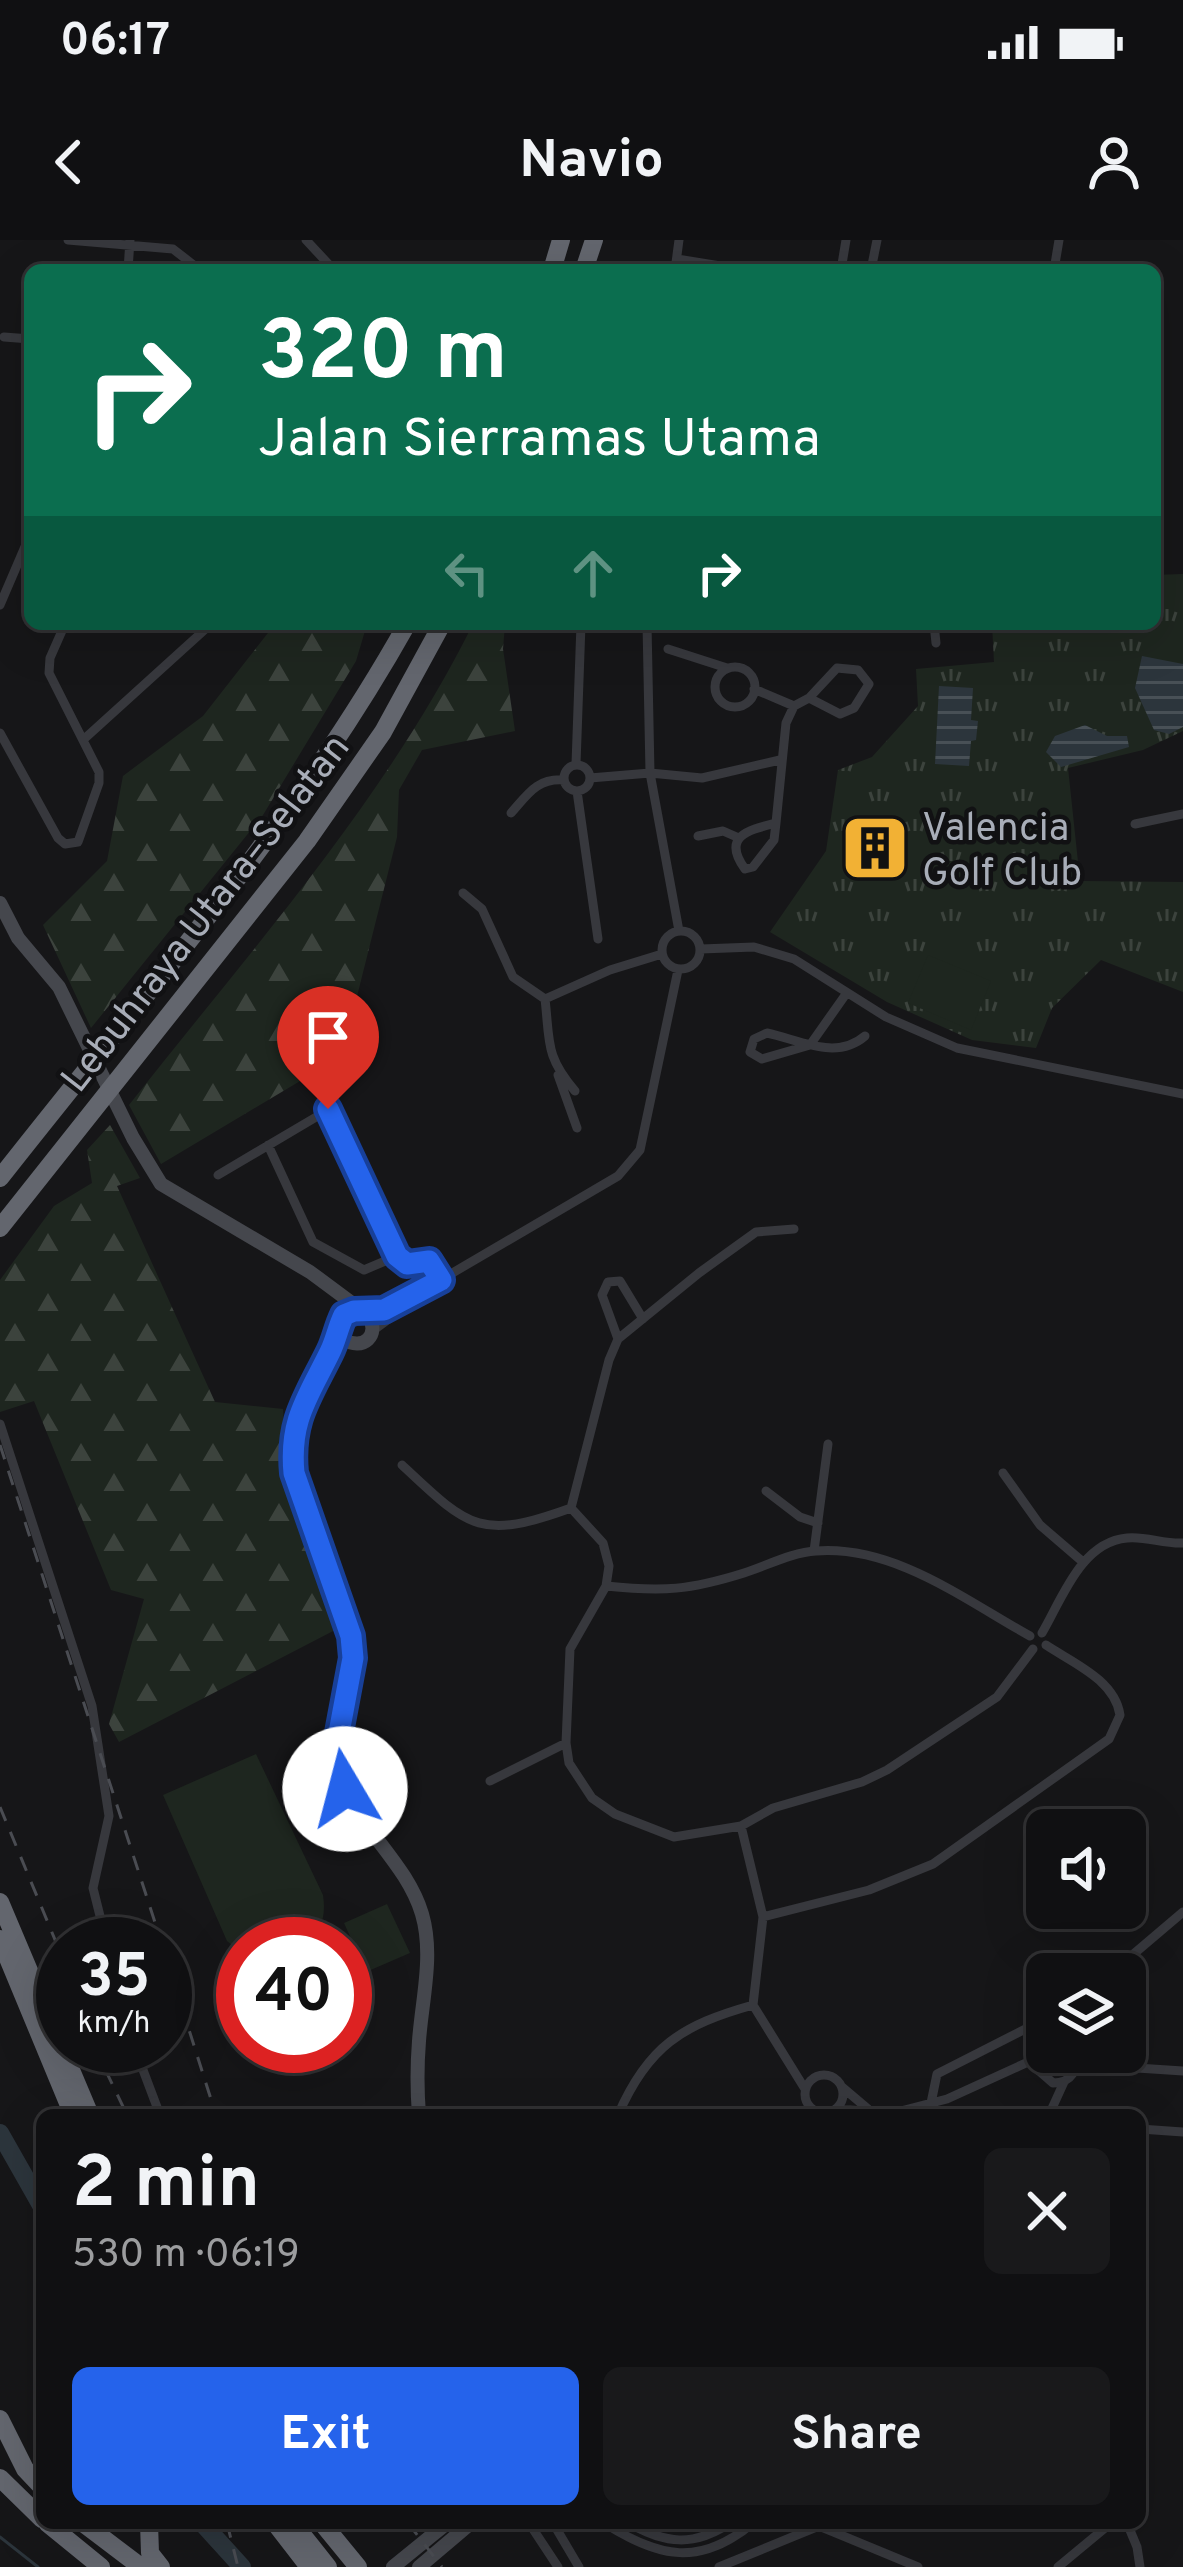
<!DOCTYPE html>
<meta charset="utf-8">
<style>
:root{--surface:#101012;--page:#19191b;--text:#f1f3f6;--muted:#9c9d9f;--line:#303032;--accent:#2563eb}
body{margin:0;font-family:Overpass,sans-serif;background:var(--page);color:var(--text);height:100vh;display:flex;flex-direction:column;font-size:45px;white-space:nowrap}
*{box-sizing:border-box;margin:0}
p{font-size:39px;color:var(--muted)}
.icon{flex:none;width:66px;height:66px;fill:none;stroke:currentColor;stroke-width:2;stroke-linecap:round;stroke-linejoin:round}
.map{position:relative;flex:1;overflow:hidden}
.panel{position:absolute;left:36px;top:1869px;width:1110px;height:420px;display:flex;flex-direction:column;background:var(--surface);border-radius:18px;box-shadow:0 12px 48px #0002,0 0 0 3px var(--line)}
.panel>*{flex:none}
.guide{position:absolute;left:24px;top:24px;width:1137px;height:366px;border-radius:18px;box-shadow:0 12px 48px #0002,0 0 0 3px var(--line);background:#0b6e4f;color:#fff;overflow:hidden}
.controls{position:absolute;left:1026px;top:1569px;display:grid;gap:24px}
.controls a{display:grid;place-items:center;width:120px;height:120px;border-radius:18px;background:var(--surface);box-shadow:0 12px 48px #0002,0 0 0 3px var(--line);font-size:60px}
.speed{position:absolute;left:36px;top:1677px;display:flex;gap:24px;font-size:60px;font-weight:700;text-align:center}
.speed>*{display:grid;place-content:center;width:156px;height:156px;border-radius:50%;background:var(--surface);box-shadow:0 12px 48px #0002,0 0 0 3px var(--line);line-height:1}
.speed small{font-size:30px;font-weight:400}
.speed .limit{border:18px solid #d22;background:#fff;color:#111}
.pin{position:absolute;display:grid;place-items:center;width:102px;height:102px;color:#fff;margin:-123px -51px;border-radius:50% 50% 50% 0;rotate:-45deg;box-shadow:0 0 12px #0007}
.pin .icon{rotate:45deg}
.me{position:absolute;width:132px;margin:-66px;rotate:352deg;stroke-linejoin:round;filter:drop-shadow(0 0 9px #0008)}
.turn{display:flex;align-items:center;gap:42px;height:252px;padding:0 36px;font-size:54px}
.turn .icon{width:156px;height:156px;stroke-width:2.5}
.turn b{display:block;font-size:84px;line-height:102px}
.lanes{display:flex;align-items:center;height:114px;padding:0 36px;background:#0003;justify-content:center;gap:60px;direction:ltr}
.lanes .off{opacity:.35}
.round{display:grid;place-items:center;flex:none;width:126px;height:126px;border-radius:18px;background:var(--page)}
.summary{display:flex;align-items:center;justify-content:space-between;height:204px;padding:0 36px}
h1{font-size:72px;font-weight:700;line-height:90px}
.primary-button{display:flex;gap:24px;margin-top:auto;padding:24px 36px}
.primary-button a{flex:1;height:138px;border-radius:18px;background:var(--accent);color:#fff;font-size:48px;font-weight:700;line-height:138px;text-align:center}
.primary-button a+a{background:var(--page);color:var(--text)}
.status{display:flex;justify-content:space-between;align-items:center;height:84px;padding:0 60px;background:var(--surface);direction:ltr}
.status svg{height:33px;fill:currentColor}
header{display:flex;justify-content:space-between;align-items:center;height:156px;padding:0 36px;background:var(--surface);font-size:54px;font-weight:700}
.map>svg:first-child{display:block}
</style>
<div class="status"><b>06:17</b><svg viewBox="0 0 49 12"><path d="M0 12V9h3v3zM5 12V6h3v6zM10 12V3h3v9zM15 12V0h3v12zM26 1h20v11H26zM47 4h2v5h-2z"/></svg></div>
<header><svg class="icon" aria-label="back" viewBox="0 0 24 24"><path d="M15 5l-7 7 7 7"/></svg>Navio<svg class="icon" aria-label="person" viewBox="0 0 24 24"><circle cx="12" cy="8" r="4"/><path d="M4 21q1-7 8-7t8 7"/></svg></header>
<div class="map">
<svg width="1183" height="2327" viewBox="0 0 1183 2327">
<defs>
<pattern id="grass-tufts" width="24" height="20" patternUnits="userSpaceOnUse" patternTransform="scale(3)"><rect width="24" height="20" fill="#1e261f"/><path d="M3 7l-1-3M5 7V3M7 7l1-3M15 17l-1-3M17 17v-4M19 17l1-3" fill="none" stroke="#3c433d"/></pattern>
<pattern id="forest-firs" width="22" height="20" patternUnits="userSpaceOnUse" patternTransform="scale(3)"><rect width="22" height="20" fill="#1e261f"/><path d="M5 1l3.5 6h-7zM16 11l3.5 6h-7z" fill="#3c433d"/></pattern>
<pattern id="water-rules" width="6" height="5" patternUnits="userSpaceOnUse" patternTransform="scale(3)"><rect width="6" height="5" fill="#2c353c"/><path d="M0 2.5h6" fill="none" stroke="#485056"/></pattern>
</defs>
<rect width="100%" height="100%" fill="#161618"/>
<path fill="url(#grass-tufts)" d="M1183 334V491L1143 510 1068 528 1080 641 1183 642V752L1101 720 1052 768 1036 808 972 800 887 762 770 692 826 611 838 530 872 517 918 466 916 429 994 422 992 384H1155V335Z"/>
<path fill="url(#forest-firs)" d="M275 384H367L356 421 263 575 91 788 43 685 107 621 123 536 203 476Z
M473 384H505L503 409 515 491 422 510 399 550 397 597 342 816 161 924 129 865C250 711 385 561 473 384Z
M110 885 140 938 117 946 215 1162 283 1169 285 1204 302 1287 326 1341 335 1390 119 1502 109 1484 144 1359 111 1350 34 1161 0 1172V1040L54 966 92 943 87 910Z"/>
<path fill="#1e261f" d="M928 715 991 741 971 790 908 763Z
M256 1514 323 1655C326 1675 322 1688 310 1704H243V1714L227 1701 163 1555Z
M387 1664 410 1713 366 1732 344 1683Z"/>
<path fill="url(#water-rules)" d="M1142 416 1183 424V487L1169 494 1154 490 1135 448Z
M939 446 973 448 971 480 978 481 976 500 971 501 969 526 935 524Z
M1085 485 1107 496H1127L1129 507 1061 527 1046 512 1055 496Z"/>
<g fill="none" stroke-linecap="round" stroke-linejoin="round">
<path stroke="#2c353c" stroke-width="3" d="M0 2297 38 2327"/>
<path stroke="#2c353c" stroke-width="18" d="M0 1893 42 1967
M202 2283 242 2327"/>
<path stroke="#37383d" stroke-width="9" d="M68 0 173 9 200 30
M306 0 334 30
M677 19 745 30
M128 30 130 0
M675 30 679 0
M841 30 846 0
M871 30 877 0
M1054 30 1059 0
M4 97 30 99
M0 365 30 295
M647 384 650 533 679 691
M934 384 936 403
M668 409 727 428
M715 447a20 20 0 1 1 40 0a20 20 0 1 1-40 0Z
M754 449 794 466
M0 493 58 598 65 604 78 602 99 543V532L49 433 50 418 65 384
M83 500 211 384
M576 524 581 384
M564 538a13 13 0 1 1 26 0a13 13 0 1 1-26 0Z
M590 538 650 533 702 538 780 520
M577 551 598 699
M511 573C528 554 537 538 564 540
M776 583 786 483 794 466 809 458 837 428 858 430 869 444 854 468 840 474 809 458
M776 583 774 600 753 627 745 629C721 596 749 590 776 583Z
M1135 584 1183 574
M698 596 723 591 739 598
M463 653 482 669 513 737 545 759C550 802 545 816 575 851
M662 710a19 19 0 1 1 38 0a19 19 0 1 1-38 0Z
M701 709 754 707 794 719 886 777 957 808 1183 854
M846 754 810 805 762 819 750 812 754 799 767 793C800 800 836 821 865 796
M545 759 610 730 662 714
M314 835 397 1016 407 1025 429 1021 441 1040
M558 835 577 888
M268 905 313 1002 364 1030 397 1016
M218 935 328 870
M364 1072 384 1070 408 1059 618 936 640 910 678 730
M374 1090 412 1062
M618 1099 602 1055 608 1042 620 1041 643 1079
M0 1184 92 1466 109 1576 93 1648 107 1704
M402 1225C469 1288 480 1301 571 1268
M1003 1233 1040 1285 1083 1322
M766 1251 800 1277 818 1283
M571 1268 603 1303 609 1326 606 1346 570 1409 566 1503 569 1523 592 1558 615 1574 674 1597 741 1586 773 1568 862 1542 887 1530 997 1457 1033 1409
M571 1268 609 1120 618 1099 699 1033 756 992 794 989
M814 1311 828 1204
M606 1346C663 1352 690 1350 744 1333 766 1326 793 1312 816 1311 894 1305 965 1360 1030 1396
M1042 1393C1062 1359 1081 1302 1127 1298 1146 1296 1163 1304 1183 1303
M490 1541 566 1503
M741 1586 763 1677 753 1765 805 1849
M763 1677 869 1650 933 1624 1109 1499 1120 1475C1115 1440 1073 1423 1046 1405
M1110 1734 1183 1672
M134 1806 160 1875
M1047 1806 1037 1818V1829L1053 1843C1071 1843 1081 1829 1072 1812
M1076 1824 1183 1831
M805 1854a19 19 0 1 1 38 0a19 19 0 1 1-38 0Z
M842 1847 868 1869
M931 1863 937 1834 1047 1778
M836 1869 893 1873 947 1859 1037 1818
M618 1875C648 1806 682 1785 753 1765
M1049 1875 1064 1842
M1140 1889 1183 1892
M529 2283 558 2327
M553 2283 579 2327
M604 2283C659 2318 700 2327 753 2283
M629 2283C665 2304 694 2307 730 2283
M1127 2283 1137 2307 1140 2327
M719 2327 819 2286 918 2327
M1058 2327 1111 2283"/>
<path stroke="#45474d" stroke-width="14" d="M0 663 18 698 59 747 133 898 161 944 310 1032 368 1075C381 1095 363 1112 343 1099L339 1084 344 1075 359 1071
M339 1090C317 1143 288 1172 294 1233L351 1396C356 1440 331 1477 335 1514 342 1578 404 1614 422 1674 434 1715 422 1759 419 1801 417 1826 417 1850 419 1875
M393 2327 447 2283
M419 2327 471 2283"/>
<path stroke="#63666e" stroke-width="18" d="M552 30 561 0
M584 30 594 0
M0 938C141 758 295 584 407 384
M0 988 307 601 383 492 442 384
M0 1662 90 1875
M0 1699 73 1875
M0 2179 25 2229 42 2247
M0 2238 42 2279
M47 2283 101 2327
M83 2283 141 2327
M149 2283 150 2313 161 2327
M275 2283 309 2327
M293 2283 328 2327
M322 2283 358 2327"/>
<path stroke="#4a4c52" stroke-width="3" stroke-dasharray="15 12" stroke-linecap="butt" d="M0 1205 162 1704
M0 1567 63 1719
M165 1714 216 1875
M94 1806 127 1875
M227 2283 238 2327
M408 2283 442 2327"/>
</g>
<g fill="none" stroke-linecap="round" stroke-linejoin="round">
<g stroke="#184099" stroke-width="30">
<path id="route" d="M328 869 397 1016 407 1024 429 1021 441 1040 384 1070 354 1071 344 1075C338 1087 336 1100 330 1112 308 1157 289 1180 294 1233L351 1396 353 1418 335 1514 345 1549"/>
</g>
<use href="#route" stroke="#2563eb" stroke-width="21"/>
</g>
<defs>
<g id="building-square" transform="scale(3.45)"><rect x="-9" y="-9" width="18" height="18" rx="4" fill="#f2b134" stroke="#111113"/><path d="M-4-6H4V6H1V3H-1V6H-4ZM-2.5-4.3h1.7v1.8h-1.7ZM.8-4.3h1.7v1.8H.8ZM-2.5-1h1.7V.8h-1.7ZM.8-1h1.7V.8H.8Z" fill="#111"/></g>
</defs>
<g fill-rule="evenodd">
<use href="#building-square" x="875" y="608"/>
</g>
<g text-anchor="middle" stroke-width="9" stroke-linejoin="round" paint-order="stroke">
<g font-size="39" fill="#a8adb8" stroke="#111113" text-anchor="start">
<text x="922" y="600">Valencia<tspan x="922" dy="45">Golf Club</tspan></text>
</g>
<g font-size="39" fill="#a8adb8" stroke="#111113">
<text transform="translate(204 672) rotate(-52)" y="14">Lebuhraya Utara–Selatan</text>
</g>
</g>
</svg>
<div class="controls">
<a><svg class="icon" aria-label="sound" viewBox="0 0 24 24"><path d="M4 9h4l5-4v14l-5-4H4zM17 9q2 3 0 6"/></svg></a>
<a><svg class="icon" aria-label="layers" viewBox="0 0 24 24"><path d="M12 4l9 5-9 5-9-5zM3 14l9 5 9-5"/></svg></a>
</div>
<div class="speed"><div>35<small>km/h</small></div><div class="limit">40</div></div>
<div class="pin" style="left:328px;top:869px;background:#d93025"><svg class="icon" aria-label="arrive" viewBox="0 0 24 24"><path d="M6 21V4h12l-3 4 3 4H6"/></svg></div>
<svg class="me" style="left:345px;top:1549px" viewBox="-20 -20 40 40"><circle r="19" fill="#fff"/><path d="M0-13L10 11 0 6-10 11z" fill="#2563eb"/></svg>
<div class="guide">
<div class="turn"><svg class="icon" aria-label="right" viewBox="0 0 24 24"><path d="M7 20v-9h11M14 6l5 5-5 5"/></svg><div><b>320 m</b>Jalan Sierramas Utama</div></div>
<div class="lanes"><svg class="icon off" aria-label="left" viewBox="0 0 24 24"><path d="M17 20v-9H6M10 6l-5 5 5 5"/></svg><svg class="icon off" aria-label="ahead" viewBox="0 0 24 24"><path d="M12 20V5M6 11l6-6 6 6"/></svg><svg class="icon" aria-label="right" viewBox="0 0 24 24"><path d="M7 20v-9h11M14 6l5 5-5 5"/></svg></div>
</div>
<section class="panel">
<div class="summary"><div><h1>2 min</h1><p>530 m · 06:19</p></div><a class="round"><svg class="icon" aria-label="close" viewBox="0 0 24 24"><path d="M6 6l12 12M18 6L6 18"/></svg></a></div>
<div class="primary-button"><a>Exit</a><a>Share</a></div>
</section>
</div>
